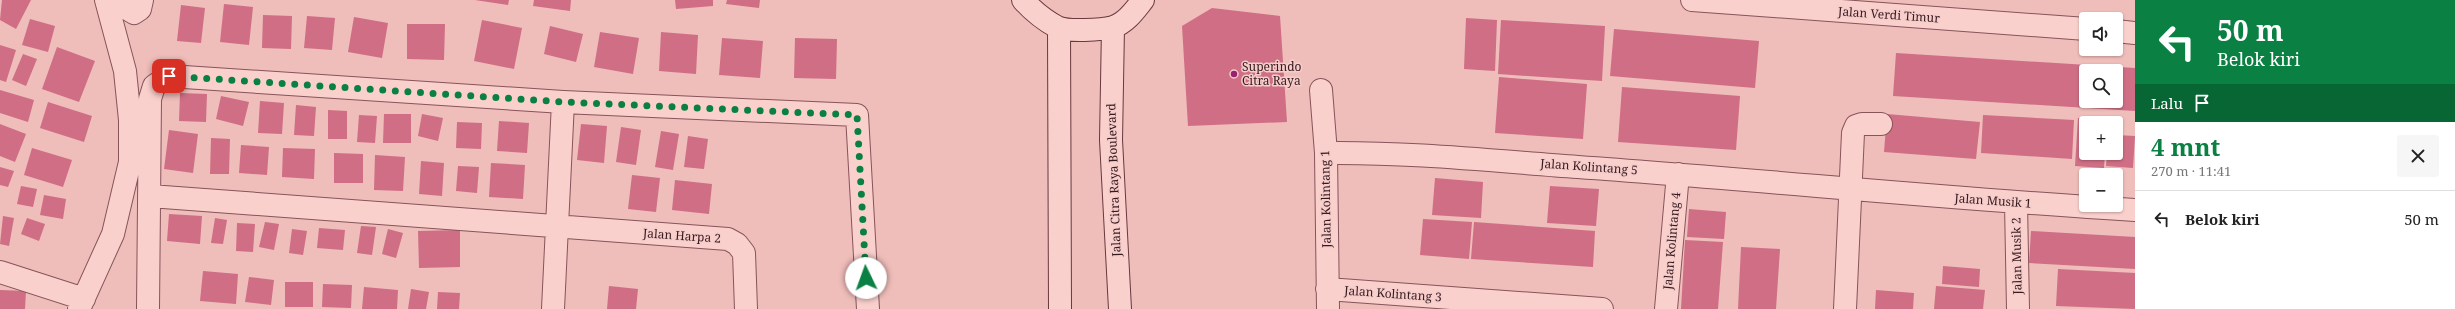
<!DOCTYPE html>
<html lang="id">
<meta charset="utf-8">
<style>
:root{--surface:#fff;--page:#f6f6f6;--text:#222;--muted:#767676;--line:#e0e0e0;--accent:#0b8043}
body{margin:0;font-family:"Noto Serif",serif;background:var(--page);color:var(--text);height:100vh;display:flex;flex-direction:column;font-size:15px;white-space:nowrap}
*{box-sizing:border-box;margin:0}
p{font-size:13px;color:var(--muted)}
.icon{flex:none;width:22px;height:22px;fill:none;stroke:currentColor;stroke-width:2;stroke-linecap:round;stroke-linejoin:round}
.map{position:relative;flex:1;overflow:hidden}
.side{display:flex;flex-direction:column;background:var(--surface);width:320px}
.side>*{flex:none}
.top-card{background:#0b8043;color:#fff;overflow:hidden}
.controls{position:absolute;left:2079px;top:12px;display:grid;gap:8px}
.controls a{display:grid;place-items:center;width:44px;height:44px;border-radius:4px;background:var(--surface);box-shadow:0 1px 3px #0004;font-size:20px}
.pin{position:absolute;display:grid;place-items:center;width:34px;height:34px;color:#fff;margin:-17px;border-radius:8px;box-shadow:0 2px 6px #0006}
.me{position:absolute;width:44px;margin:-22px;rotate:357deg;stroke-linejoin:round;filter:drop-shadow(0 0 3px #0008)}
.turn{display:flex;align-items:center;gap:14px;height:84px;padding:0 16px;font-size:18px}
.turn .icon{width:52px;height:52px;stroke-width:2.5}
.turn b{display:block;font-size:28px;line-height:34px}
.then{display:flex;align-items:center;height:38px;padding:0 16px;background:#0003;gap:8px;font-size:15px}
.round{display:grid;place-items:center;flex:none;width:42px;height:42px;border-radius:4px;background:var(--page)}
.head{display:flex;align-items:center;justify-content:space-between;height:68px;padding:0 16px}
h1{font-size:24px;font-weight:700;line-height:30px;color:var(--accent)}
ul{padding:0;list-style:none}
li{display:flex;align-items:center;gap:12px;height:56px;padding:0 16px;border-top:1px solid var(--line)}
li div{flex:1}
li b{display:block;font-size:15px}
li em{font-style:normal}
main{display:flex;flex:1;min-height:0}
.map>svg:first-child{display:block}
</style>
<main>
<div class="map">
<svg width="2135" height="309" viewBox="0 0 2135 309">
<rect width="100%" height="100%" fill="#efbdba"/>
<path fill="#cf6e85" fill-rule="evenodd" d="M2 0H31L16 29 0 20Z
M475 0H509L508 5Z
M534 0H571L570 11 533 6Z
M675 0H713V6L676 9Z
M727 0H760L759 8 726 4Z
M224 4 253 7 249 45 220 42Z
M181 5 205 8 201 43 177 41Z
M1212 8 1280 16 1287 122 1188 126 1182 26Z
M263 15 292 16 291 49 262 48Z
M307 16 335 18 332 50 304 48Z
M354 17 388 23 382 58 348 52Z
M1466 18 1497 20 1495 71 1464 69Z
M30 19 55 26 48 52 22 45Z
M482 20 522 28 514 69 474 61Z
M1501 20 1605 26 1602 81 1498 74Z
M407 24H445L444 60 407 59Z
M550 26 583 34 576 62 544 54Z
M1614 29 1759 41 1755 88 1610 76Z
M600 32 639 38 633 74 594 67Z
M661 32 698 35 696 74 659 71Z
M722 38 763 41 760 78 719 75Z
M795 38 837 39 836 79 794 78Z
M0 45 16 50 6 82 0 80Z
M57 47 95 61 79 102 42 89Z
M1896 53 2135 68V111L1893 96ZM2086 71H2116V101H2086Z
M23 54 37 59 26 86 12 80Z
M1499 77 1587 84 1583 139 1495 133Z
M1622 87 1740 96 1736 150 1618 142Z
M0 90 34 100 28 122 0 113Z
M180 93 207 94 206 122 179 121Z
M221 96 249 102 243 126 216 119Z
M260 101 284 103 282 134 258 133Z
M48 102 92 116 84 142 40 128Z
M296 105 316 107 314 136 294 135Z
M328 110 347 111V139H328Z
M384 114H411V143H383Z
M422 114 443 118 438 141 418 136Z
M1887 114 1980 122 1976 159 1884 152Z
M359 115 377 116 375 143 357 142Z
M1983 115 2074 120 2072 159 1981 153Z
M2078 118 2107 120V123H2086V153H2105L2104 168 2075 166Z
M499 121 529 123 527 153 497 151Z
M457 122 482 123 481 149 456 148Z
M0 124 26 134 15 162 0 156Z
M581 124 607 126 604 163 577 160Z
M621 127 641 130 636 165 616 162Z
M169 130 198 134 193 173 164 169Z
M661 131 679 134 673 170 655 167Z
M2116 135 2135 136 2133 168 2106 166 2107 153H2116Z
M688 136 708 139 704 169 684 167Z
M211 138 230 139 229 174H210Z
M241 145 269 147 267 175 239 173Z
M32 148 72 160 63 187 24 175Z
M283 148 315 149 314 179 282 177Z
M334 153 363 154V183H334Z
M375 155 405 157 403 191 374 190Z
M421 161 444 163 442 196 419 194Z
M491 163 525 165 523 199 489 197Z
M458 166 479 167 477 193 456 191Z
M0 167 14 171 8 187 0 185Z
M632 175 660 178 656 212 628 209Z
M1435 178 1483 182 1481 218 1432 215Z
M675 180 712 184 709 214 672 210Z
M21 186 37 189 33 207 17 204Z
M1550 186 1599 189 1596 226 1547 223Z
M44 195 66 199 63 219 40 215Z
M1689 209 1726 212 1724 239 1687 237Z
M169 214 202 216 200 244 167 241Z
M3 216 14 218 9 246 0 244Z
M27 218 45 224 39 241 21 234Z
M215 218 227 220 223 244 211 243Z
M1423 219 1472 222 1469 259 1420 255Z
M265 222 279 224 274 250 259 247Z
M1474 222 1595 231 1593 267 1471 259Z
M237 223 255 224 253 252 236 251Z
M361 226 376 227 372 255 357 253Z
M319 228 345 230 343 250 317 248Z
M292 229 307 231 303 255 289 253Z
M388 229 403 233 396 258 382 254Z
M460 230V267L419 268 418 231Z
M2031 231 2135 237V269L2029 263Z
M1685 240 1723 242 1718 309H1681Z
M1741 247 1780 249 1776 309H1738Z
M1943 266 1980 269 1979 287 1942 284Z
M2058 269 2135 273V309L2056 306Z
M203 271 238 274 236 304 200 301Z
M249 277 274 280 271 305 245 302Z
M285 282H313V307H285Z
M323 284 352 285 351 308 322 307Z
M609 286 638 289 636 309H607Z
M1936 286 1985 290 1983 309H1934Z
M364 287 398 290 397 309H362Z
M411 289 429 292 426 309H408Z
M0 290 26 291 25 309H0Z
M1876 290 1914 293 1913 309H1875Z
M438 292 460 293 459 309H437Z"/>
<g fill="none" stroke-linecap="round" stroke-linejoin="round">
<g stroke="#86545a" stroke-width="24">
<path id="minor" d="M112 0 134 13 140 9 142 0
M1321 90 1326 153 1328 309
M1326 153C1410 152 1494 161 1578 167 1764 180 1949 199 2135 210
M150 196 728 239 737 244 744 253 746 309
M2016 203 2018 309
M0 272 84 299
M1327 289 1602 309
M79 309 113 234 130 162V120L125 71 106 0
M148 309 150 99 154 86 169 76 563 102 857 115 868 309
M553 309 563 102
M1666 309 1678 174
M1845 309 1853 133 1856 126 1862 124H1881"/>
</g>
<g stroke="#86545a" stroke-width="24">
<path id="tertiary" d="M1692 0 2086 29
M2116 31 2135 33"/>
</g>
<g stroke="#68383f" stroke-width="24">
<path id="secondary" d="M1023 0C1033 11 1044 20 1057 27 1067 32 1102 30 1113 27 1126 23 1135 10 1143 0
M1113 27 1111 140 1120 309
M1059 28 1060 309"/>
</g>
<use href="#minor" stroke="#fad0cd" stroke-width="22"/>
<use href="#tertiary" stroke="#fad0cd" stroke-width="22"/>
<use href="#secondary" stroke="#fad0cd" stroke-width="22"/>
</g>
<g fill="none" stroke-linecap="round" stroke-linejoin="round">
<path stroke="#0b8043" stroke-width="7" stroke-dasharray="0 12.6" d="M169 76 564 102 857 115 866 278"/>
</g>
<circle fill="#97226f" stroke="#f6cdca" stroke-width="1.5" cx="1234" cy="74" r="4"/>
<g text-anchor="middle" stroke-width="3" stroke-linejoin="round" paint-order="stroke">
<g font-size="12" fill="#351a1e" stroke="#f6cdca">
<text transform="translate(1889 15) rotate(4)" y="4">Jalan Verdi Timur</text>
<text transform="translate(1589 167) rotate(4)" y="4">Jalan Kolintang 5</text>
<text transform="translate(1114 180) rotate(-92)" y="4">Jalan Citra Raya Boulevard</text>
<text transform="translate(1326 199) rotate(-91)" y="4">Jalan Kolintang 1</text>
<text transform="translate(1993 201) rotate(4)" y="4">Jalan Musik 1</text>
<text transform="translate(682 236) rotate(4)" y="4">Jalan Harpa 2</text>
<text transform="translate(1672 241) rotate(-85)" y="4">Jalan Kolintang 4</text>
<text transform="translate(2017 256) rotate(-91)" y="4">Jalan Musik 2</text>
<text transform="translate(1393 294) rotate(4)" y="4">Jalan Kolintang 3</text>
</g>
<g font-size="12" fill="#351a1e" stroke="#f6cdca" text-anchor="start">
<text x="1242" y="71">Superindo<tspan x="1242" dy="14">Citra Raya</tspan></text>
</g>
</g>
</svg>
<div class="controls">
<a><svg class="icon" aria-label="sound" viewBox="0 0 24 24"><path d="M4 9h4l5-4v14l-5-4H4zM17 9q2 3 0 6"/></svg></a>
<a><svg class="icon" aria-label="search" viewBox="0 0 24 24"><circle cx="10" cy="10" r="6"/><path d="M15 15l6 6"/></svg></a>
<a>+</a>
<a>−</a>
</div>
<div class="pin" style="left:169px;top:76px;background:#d93025"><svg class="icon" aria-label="arrive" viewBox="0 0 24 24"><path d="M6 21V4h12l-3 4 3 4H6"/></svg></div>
<svg class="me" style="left:866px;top:278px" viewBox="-20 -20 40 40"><circle r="19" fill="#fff"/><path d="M0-13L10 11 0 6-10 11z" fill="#0b8043"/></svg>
</div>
<section class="side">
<div class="top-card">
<div class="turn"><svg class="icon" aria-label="left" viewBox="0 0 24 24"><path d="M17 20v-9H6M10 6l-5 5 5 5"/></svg><div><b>50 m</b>Belok kiri</div></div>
<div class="then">Lalu<svg class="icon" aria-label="arrive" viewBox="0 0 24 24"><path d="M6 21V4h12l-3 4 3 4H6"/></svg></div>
</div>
<div class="head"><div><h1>4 mnt</h1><p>270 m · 11:41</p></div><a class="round"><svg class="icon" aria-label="close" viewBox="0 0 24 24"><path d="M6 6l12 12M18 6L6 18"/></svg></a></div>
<ul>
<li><svg class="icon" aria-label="left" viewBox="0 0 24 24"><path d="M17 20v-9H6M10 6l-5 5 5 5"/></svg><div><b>Belok kiri</b></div><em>50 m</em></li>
</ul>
</section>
</main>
